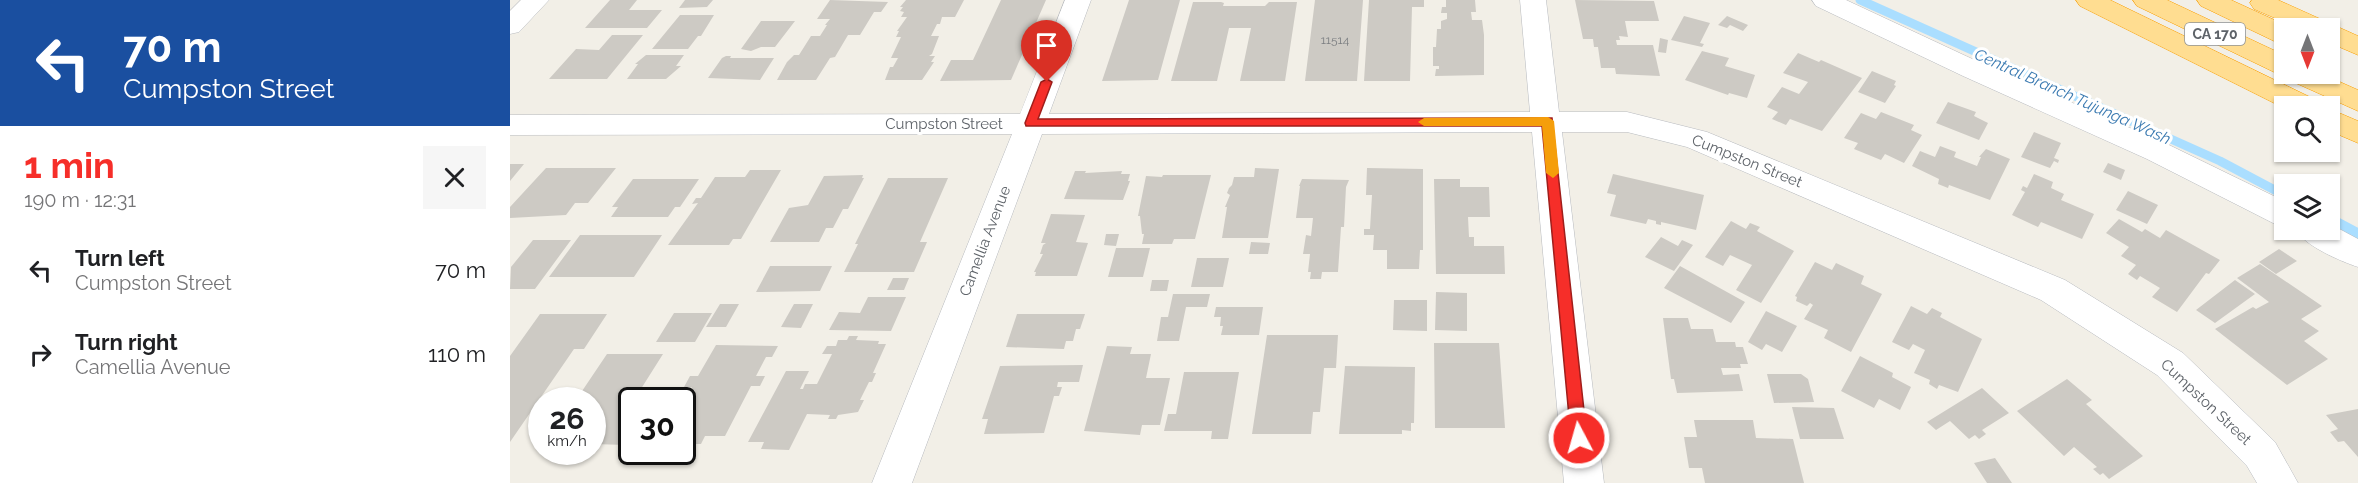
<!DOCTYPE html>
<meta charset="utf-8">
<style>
:root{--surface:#fff;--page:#f6f6f6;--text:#202124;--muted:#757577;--accent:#f62e29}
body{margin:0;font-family:Raleway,sans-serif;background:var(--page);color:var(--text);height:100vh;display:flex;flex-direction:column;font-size:22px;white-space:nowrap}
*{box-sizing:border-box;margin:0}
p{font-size:20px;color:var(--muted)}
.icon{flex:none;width:33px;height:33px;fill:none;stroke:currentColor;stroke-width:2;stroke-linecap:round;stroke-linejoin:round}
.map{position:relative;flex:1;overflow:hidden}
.details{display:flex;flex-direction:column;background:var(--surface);width:510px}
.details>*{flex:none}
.guide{background:#1a4fa0;color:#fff;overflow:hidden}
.needle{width:39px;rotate:180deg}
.fabs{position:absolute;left:1764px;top:18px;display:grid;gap:12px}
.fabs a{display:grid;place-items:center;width:66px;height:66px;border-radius:0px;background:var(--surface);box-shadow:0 2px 4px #0004;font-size:30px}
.speed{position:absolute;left:18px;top:387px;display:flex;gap:12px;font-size:30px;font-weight:700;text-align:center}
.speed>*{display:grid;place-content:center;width:78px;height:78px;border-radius:50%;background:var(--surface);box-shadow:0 2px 4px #0004;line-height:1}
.speed small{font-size:15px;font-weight:400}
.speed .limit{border:3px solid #111;border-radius:9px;background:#fff;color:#111}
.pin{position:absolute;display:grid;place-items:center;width:51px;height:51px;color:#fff;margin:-62px -26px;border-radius:50% 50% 50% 0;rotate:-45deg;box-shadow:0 0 6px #0007}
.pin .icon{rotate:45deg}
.me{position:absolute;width:66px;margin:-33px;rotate:354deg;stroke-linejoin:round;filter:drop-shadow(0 0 4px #0008)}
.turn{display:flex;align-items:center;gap:21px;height:126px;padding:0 24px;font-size:27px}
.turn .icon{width:78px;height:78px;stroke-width:2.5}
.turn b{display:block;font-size:42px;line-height:51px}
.round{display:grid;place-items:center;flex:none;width:63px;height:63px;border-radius:0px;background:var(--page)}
.summary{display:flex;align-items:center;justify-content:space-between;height:102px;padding:0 24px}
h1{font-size:36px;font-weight:700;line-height:45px;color:var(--accent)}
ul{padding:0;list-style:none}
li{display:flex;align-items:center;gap:18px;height:84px;padding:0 24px}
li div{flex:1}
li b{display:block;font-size:22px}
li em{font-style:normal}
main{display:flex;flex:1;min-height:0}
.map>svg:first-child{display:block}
</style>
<main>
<section class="details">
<div class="guide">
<div class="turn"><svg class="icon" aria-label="left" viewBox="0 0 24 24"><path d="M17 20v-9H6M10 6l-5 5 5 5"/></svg><div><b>70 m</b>Cumpston Street</div></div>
</div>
<div class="summary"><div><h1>1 min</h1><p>190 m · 12:31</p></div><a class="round"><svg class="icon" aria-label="close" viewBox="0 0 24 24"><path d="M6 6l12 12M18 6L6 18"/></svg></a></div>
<ul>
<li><svg class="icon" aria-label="left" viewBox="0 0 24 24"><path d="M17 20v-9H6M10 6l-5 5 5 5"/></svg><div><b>Turn left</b><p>Cumpston Street</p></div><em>70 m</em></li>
<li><svg class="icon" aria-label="right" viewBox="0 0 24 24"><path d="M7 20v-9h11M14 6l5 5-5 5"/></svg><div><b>Turn right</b><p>Camellia Avenue</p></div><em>110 m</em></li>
</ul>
</section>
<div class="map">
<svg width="1848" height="483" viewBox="0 0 1848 483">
<rect width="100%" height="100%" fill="#f2efe7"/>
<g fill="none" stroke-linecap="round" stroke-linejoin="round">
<path stroke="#aadeff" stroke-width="9" d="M1350 0 1710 161 1774 195"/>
<path stroke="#aadeff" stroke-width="11" d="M1820 219 1848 234"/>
</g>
<path fill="#cdcac4" d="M100 0H127L119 10H152L137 28H75Z
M175 0H203L197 7 169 8Z
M320 0 378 2 371 12H364L350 35H338L325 57 320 58 306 80H267L277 62 284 55H289L301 36H310L317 25H315L320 19H307Z
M396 0H454L445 17H432L430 24H427L421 36H429L422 54 419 56H425L421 62H424L412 80H375L380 67H383L388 58H381L391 37H386L389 31H387L397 17H391L394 12 390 11 393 7H390Z
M491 0H536L501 80 430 81 441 60H463Z
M619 0H670L648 80 592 81Z
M805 0H853L847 81H795Z
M859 0H914V7H902L900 81H854Z
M936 0H965L966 12H961L962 20H972L974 35V75L925 76 926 69H929V66H923V47H926L927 29H931V21L937 19V13H931L932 7H936Z
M1065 0 1144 1 1149 21H1115L1118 37 1109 36 1110 40H1106L1107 45H1143L1150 76 1106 74 1105 68H1091L1088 47H1084L1083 39H1073Z
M683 2H711L714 3 713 6H755L759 2H787L775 81H730L741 28H719L707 81H661Z
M170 15H204L191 36H188L178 49H142Z
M1174 16 1200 23 1190 43 1194 44 1192 47 1161 40Z
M1217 16 1238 25 1233 31 1220 25 1217 28 1208 25Z
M251 21H285L265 47H251L241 51 231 49Z
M102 35H133L97 79H39L66 49 89 50Z
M1150 38 1158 40 1156 53 1148 52Z
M1192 51 1219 58 1215 66 1245 75 1237 98 1219 93 1218 95 1175 80Z
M1288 53 1309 62 1311 60 1352 78 1312 131 1280 119 1276 125 1262 119 1268 112 1257 107 1272 87 1289 94 1298 82 1273 73Z
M136 55H174L166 66H171L156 79H117L128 64H125Z
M216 56H221L220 58H264L250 80 198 78 212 58Z
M1362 71 1386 81 1384 85 1386 86 1375 103 1348 92Z
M1438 102 1466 112 1464 116 1478 123 1469 140 1426 123Z
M1371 112 1404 125 1401 130 1412 135 1394 163 1375 154 1371 160 1344 149 1348 143 1334 138 1351 113 1366 119Z
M1524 132 1551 143 1544 158 1549 160 1548 163 1544 161 1540 168 1511 157Z
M1430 146 1446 152 1444 157 1467 166 1471 157H1469L1476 149 1500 159 1480 200 1439 185 1438 188 1428 184 1429 179 1402 166 1410 151 1425 157Z
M1598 163 1615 170 1611 180 1593 172Z
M0 164H14L0 181Z
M36 168H106L78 203H65L56 215 0 218V207Z
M745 168 769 169 758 238H712L717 207H715L720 195 717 193 719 188 722 185 724 177H744Z
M857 168 913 169V250H910L909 269H877V250H863L864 235H854V229H860L862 195H856Z
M240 170H271L231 239H223L219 245H158L188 203 182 204 186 198H191L205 177H235Z
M565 171H576L575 173 612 171 611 174H620L618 181H620L613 200 554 199Z
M1103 174 1194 195 1186 230 1151 222V225L1146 224V221L1138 219 1136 224 1100 216 1106 195 1097 193Z
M1524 174 1543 182 1541 188 1554 194 1551 200 1584 214 1572 239 1531 222 1528 227 1502 215 1515 192 1511 190 1513 186 1517 188Z
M353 175 352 178H354L338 209H333L323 228H316L309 242H260L279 208 298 205 314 176Z
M653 175H701L685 239H664L662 244H632L634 234H632L630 216H628L636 176 652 177Z
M378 178H438L410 242H417L404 272H334L348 244H345Z
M123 179H189L170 207H165L158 217H101L108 207H102Z
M792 179 839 180 836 187 834 227H831L828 272H812L811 279H800L801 272H798L800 254H793L796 235 801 236 803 218H786L790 186H789Z
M924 179H950V187H979L980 217H958L959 237H964V246H994L995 274H926Z
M1618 191 1648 205 1637 224 1606 210Z
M541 214 575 215 566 242 578 243 567 276H525L526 272H524L533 254H530L533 245 536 243H531Z
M1609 219 1632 232 1635 229 1650 238 1656 230 1710 260 1699 274 1696 273 1667 312 1642 297 1650 288 1630 276 1627 280 1618 274 1626 265 1611 256 1619 247 1596 233Z
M1221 221 1236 229 1240 223 1250 227 1247 231 1284 251 1251 303 1226 290 1242 265 1220 255 1213 266 1195 257Z
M596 234H609L606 246 594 245Z
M70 235H152L124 277H39Z
M1151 237 1168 246 1172 240 1183 245 1164 271 1135 257Z
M23 240H61L25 289H0L1 267Z
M741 242 760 243 758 254H739Z
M606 248H640L633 277H598Z
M1769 249 1787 261 1766 274 1749 262Z
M687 258H719L713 287H681Z
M1305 262 1322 270 1326 263 1354 276 1351 284 1372 294 1341 352 1314 338 1318 330 1294 319 1303 305 1300 303 1297 306 1286 301 1287 297 1285 296Z
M1750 264 1812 306 1791 319 1809 331 1794 341 1818 359 1777 385 1705 329 1743 307 1746 309 1759 302 1727 278Z
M260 266H322L310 291 246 292Z
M1170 266 1235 302 1221 323 1154 288Z
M383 278H399L394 290H377Z
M642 280H659L657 291H640Z
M1725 280 1745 294 1705 323 1686 310Z
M926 292 957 293V331L925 330Z
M663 294H700L697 307H676L669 341H647L651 317H658Z
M358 297H396L381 331 319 330 329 312 350 313Z
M884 300H917V331L883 330Z
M210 304H229L216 327H196Z
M284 304H303L291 328 271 327Z
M1401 306 1417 314 1422 308 1432 313 1430 317 1472 339 1448 392 1429 385 1427 389 1419 384 1420 380 1404 373 1415 350 1403 344 1399 350 1382 342Z
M706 307H753L749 335H711L713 326H710L711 317H704Z
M1256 311 1287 326 1272 352 1256 344 1252 350 1238 342Z
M164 313H202L185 342H146Z
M30 314H97L74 349H64L0 442V356Z
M507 314H575L570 329H566L563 341H556L554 349 496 347Z
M1153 318H1178L1181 329H1203L1206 342H1225L1226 347H1233L1238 364H1230L1231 368H1211L1213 375 1229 374 1233 391 1167 393 1164 379H1161Z
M757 335H828L826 368H814L810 412H803L801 434H742Z
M339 336H348L346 340 369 341 368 344H376L363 373H366L362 382H359L350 400H354L348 412 328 415 326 419H318L320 415 297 414 279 450 251 449 254 442H238L276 371H299L290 389H293L295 384H307L322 354H312L317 346H326L328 340H337Z
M924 343H989L995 428H925Z
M206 345 268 346 262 357H256L246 376H255L250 386H241L215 436H195L191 444H172V403L182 387H174L180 376H188Z
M597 346 622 347 620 354H641L636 378H660L650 425H632L630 435 574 431Z
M97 354H153L129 392H149L144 400H122V437L117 445 82 444 85 437H82L84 402 66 400Z
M1350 356 1383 373 1382 377 1401 387 1390 410 1369 399 1364 408 1331 391Z
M573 365 569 382H548L547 387H552L549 396H544L534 433 474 434 478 419H472L490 366Z
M835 366 905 367 904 423H901V431L892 430V434H829Z
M674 372H729L718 439H701L702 431H654L658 414H666Z
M1257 374H1291L1298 379 1304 402 1264 403Z
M1557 379 1582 400 1576 404 1633 456 1599 479 1593 473 1590 475 1583 469 1587 467 1564 447 1554 456 1507 411Z
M1472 388 1499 413 1472 430 1476 434 1469 439 1465 435 1459 439 1440 421 1426 430 1417 422Z
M1282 407 1324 408 1334 439H1290Z
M1848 409V457L1834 441 1828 442 1820 432 1828 429 1816 415Z
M1184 420H1243L1246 438 1283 439 1294 483H1195L1192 468H1179L1174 437H1187Z
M1485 458 1502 483H1477L1464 463Z"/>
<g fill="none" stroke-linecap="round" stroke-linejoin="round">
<g stroke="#b7babf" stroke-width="1">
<path id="minor" d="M11 0H39L9 32 0 34V11Z
M555 0H581L539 114 1020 112 1010 0H1036L1049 112H1117L1197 132 1555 280 1673 353 1765 442 1788 483H1747L1737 466 1647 375 1531 300 1177 147 1117 132H1052L1094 483H1054L1022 132 532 134 402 483H362L502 134 0 135V115L510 114Z
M1302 0H1336L1473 64 1659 145 1774 201V227L1763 223 1637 159 1453 76 1306 6Z
M1820 224 1848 239V267C1830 261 1795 246 1786 230H1820Z"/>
</g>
<g stroke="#f99e00" stroke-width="1">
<path id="highway" d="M1566 0H1600L1804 99 1809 106 1774 108 1570 6Z
M1623 0H1657L1774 55V74H1812L1848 90V111L1779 80 1775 75 1764 72 1627 6Z
M1687 0H1721L1782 28H1774V43L1764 41 1691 6Z
M1742 0H1768L1848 36V55L1820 43V28H1788L1744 9 1740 3Z
M1820 109 1848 121V143L1820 131Z"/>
</g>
<use href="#minor" fill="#fff" fill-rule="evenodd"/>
<use href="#highway" fill="#ffdd91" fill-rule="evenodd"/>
</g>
<path fill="#f62e29" stroke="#a01e1b" stroke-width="1.5" d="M537 79 542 82 528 119 1042 118 1077 438 1075 443 1069 445 1064 443 1061 438 1032 126H516L515 123 531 82Z"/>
<path fill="#f59e0b" d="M1038 117 1044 121 1049 173 1043 178 1036 173 1032 126H914L908 122 914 118Z"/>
<g text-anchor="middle" stroke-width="6" stroke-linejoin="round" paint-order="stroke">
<g font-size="12" fill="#7a7d80">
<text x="825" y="44">11514</text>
</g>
<rect fill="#fff" stroke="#8e9296" stroke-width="1.5" x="1675" y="23" width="60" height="22" rx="4.5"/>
<g font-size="14" font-weight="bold" fill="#5e6369">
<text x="1705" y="39">CA 170</text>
</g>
<g font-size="15" fill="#5e6369" stroke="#fff">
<text x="434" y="129">Cumpston Street</text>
<text transform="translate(1237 161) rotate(22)" y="5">Cumpston Street</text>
<text transform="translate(475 241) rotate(-69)" y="5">Camellia Avenue</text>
<text transform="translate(1696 402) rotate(43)" y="5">Cumpston Street</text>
</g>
<g font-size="16" font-style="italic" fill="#3b7ab1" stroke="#fff">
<text transform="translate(1563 96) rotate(24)" y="6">Central Branch Tujunga Wash</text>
</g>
</g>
</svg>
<div class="fabs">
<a><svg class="needle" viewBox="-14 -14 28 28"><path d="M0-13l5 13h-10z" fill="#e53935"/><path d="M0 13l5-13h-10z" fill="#757577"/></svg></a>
<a><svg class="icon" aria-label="search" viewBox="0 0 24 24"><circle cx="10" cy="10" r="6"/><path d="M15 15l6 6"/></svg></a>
<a><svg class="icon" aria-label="layers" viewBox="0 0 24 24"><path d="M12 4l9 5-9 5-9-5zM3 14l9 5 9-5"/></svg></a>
</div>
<div class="speed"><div>26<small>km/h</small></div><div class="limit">30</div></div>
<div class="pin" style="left:537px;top:82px;background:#d93025"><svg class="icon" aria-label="arrive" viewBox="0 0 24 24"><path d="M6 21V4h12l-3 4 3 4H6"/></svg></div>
<svg class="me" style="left:1069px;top:438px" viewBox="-20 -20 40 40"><circle r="17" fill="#f62e29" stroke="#fff" stroke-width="3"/><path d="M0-11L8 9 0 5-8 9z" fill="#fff"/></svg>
</div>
</main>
